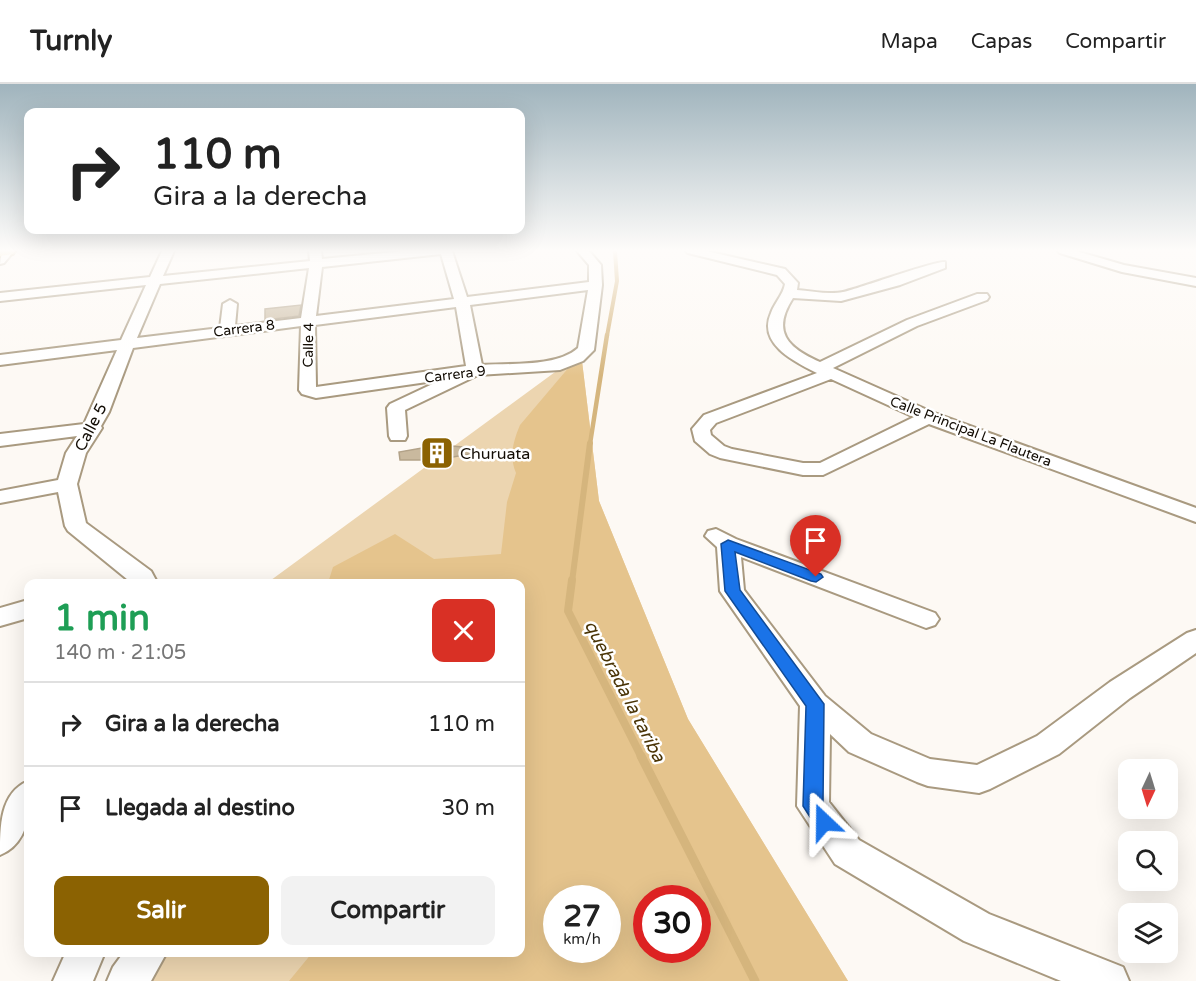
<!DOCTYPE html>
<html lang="es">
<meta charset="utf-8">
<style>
:root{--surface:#fff;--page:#f2f2f2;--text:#222;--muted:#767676;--line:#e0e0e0;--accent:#8b6202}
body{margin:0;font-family:"Varela Round",sans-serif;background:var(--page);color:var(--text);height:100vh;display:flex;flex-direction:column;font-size:22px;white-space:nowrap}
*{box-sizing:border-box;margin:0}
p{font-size:20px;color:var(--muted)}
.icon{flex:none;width:33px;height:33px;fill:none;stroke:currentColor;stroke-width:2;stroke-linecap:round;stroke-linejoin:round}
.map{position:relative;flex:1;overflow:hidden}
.drawer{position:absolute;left:24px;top:495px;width:501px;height:378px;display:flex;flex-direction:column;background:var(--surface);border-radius:12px;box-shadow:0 6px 24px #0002}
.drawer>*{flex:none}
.top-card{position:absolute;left:24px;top:24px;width:501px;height:126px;border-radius:12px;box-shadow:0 6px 24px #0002;background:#fff;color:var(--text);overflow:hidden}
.needle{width:39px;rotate:184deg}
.buttons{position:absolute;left:1118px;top:675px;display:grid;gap:12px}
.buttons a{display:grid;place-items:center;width:60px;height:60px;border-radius:12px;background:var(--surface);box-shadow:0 6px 24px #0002;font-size:30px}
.speed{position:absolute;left:543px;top:801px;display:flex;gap:12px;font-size:30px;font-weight:700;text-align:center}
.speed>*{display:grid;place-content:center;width:78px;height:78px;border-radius:50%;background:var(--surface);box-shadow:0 6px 24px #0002;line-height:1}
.speed small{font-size:15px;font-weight:400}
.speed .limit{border:9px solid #d22;background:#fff;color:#111}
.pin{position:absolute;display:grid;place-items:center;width:51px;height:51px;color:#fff;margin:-62px -26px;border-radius:50% 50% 50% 0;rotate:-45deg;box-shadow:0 0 6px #0007}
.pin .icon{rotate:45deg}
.me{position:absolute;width:66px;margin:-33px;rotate:337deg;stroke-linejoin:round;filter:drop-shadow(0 0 4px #0008)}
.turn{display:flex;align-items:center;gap:21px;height:126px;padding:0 30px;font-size:27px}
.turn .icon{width:78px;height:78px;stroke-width:2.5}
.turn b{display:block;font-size:42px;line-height:51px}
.round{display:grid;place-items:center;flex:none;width:63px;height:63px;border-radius:12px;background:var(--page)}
.headline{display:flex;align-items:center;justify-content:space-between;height:102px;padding:0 30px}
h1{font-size:36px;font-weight:700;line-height:45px;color:#1e9e55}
.cta{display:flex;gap:12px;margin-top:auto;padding:12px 30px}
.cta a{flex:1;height:69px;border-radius:12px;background:var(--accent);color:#fff;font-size:24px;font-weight:700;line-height:69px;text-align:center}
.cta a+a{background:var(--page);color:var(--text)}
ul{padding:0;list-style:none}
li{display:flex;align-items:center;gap:18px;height:84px;padding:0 30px;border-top:2px solid var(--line)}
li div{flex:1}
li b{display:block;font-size:22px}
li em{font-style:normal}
header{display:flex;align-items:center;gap:36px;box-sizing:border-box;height:84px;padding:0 30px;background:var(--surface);border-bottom:2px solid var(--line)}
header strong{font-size:28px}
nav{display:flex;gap:33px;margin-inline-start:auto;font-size:21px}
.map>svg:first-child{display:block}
</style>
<header>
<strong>Turnly</strong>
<nav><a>Mapa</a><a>Capas</a><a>Compartir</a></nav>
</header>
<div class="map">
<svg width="1196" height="897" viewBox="0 0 1196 897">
<rect width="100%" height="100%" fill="#fdf9f4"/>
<path fill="#ecd5b0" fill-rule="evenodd" d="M581 269 599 417 688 635 848 897H110L121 869 520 868V500L267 499ZM556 814H608V866H556ZM646 814H698V866H646Z"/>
<path fill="#e5c48d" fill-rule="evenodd" d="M581 269 599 417 688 635 848 897H289L312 869 520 868V500L328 499 333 483 395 450 434 475 501 470 507 418 516 389C509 372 513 358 520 341ZM556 814H608V866H556ZM646 814H698V866H646Z"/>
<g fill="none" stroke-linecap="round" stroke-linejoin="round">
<path stroke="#d5b57d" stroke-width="4" d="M607 252 617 197 615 167"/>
<path stroke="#d5b57d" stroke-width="4.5" d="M590 360 607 251"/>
<path stroke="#d5b57d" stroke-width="6" d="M572 498 590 359"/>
<path stroke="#d5b57d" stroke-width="8" d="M572 496 568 527 642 674"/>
<path stroke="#d5b57d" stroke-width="9" d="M641 672 755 897"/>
</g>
<path fill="#c9b99e" stroke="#b2a288" stroke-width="1.5" d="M301 221 299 232 265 236V225Z
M439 361 475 364V369L437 376H400L399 368Z"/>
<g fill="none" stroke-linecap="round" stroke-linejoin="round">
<g stroke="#a99a80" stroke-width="4">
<path id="minor" d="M2 167H14L4 179 0 180Z
M162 167H174L163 192 310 177 309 167H321L322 175 405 167H452L467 213 589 198V181L577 167H589L601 181 602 201 594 266 583 277 560 286 478 291 405 326 407 352 405 356H391L389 352 387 324 390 320 441 296 316 314 302 310 299 306 301 242 133 264 109 328 101 342 102 344 86 369 77 400 86 439 151 487 158 500H133L68 447 65 442 58 408 0 419V407L58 396 66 369 77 352 0 362V350L84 340 117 266 0 281V271L121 256 146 201 0 217V209L150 193ZM441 170 454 215 316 232 322 183ZM309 184 301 234 235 242 237 220 230 216 223 220 220 244 137 254 160 200ZM588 206 578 264C557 283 511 279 482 281L470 221ZM456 223 466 282 316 303 315 241Z
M686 167H706L785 185 798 199 797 206C812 207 829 211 843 208 861 204 936 176 945 178V184L900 201 841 217 793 214C771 248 788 264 820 278L907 236 977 210H987L989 213 987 216 917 242 833 284 934 329 1196 424V438L929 340 823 391H803L720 374 710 370 695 357 692 345 704 331 817 289C795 278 757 260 771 229 775 218 783 211 785 200L777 191 688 169ZM831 295 914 333 820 379H803L732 365 724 362 711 351 710 346 716 339Z
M1058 167H1076L1124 181 1196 194V202L1122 188 1060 169Z
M716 445 736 455 935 529 939 535 935 541 926 544 741 473 744 506 825 612 871 650 930 675 977 681 1037 652 1110 598 1187 549 1196 546V569L1130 614 1059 670 990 705 979 709 928 702 917 698 849 668 830 650 829 718 859 756 989 830 1123 883 1129 897H1061L964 857 835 780 797 722 800 622 720 507 717 463 705 452 708 447Z
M28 516V534L0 542V524Z
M28 697C31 724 30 759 0 771 0 742 0 709 28 697Z
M66 868H105L93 897H53Z
M124 868H167L151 897H107L113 883Z"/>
</g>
<g stroke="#946c12" stroke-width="4">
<path id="major" d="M0 167H15L13 170 0 172Z"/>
</g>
<use href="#minor" fill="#fff" fill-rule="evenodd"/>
<use href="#major" fill="#e9c576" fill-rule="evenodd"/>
</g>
<linearGradient id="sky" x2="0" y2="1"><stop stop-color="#a0b4bd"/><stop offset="0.57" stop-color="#fefcfa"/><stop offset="1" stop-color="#fefcfa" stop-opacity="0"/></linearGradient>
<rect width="1196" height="292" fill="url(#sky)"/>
<path fill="#1a73e8" stroke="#114b97" stroke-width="1.5" d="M728 456 821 490 823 493 816 498 811 497 735 468 740 506 824 620 823 720 834 738 831 744 824 747 817 744 803 722 806 622 725 507 721 460Z"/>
<defs>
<g id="building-square" transform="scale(1.725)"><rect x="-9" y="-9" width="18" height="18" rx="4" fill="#8b6202" stroke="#fff"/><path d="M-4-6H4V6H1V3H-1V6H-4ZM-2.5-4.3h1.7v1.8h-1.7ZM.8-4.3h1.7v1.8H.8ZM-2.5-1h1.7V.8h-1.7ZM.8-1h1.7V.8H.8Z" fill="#fff"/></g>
</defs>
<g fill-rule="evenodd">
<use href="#building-square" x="437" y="369"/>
</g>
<g text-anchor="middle" stroke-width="5" stroke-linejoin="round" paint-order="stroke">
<g font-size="14" fill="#120c04" stroke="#fff">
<text transform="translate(244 244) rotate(-7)" y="5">Carrera 8</text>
<text transform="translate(308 261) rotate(-89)" y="5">Calle 4</text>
<text transform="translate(455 290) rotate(-7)" y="5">Carrera 9</text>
<text transform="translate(971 347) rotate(21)" y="5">Calle Principal La Flautera</text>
</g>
<g font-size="16" fill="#120c04" stroke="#fff">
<text transform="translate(90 343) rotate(-63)" y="6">Calle 5</text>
</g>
<g font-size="16" fill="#120c04" stroke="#fff" text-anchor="start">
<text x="460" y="375">Churuata</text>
</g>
<g font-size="18" font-style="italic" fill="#4a3406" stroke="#fff">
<text transform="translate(625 607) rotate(63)" y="6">quebrada la tariba</text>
</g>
</g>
</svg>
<div class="buttons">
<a><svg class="needle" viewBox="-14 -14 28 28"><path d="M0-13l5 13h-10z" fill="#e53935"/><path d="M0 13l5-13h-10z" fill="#767676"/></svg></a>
<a><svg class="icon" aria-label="search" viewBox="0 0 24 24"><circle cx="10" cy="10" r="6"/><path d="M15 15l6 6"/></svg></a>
<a><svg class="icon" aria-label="layers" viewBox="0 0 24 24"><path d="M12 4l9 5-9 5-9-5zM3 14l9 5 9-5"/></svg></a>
</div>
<div class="speed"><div>27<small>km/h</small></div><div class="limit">30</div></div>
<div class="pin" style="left:816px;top:493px;background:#d93025"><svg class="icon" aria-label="arrive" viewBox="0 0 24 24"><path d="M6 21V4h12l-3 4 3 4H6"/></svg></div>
<svg class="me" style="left:824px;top:738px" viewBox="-20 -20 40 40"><path d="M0-17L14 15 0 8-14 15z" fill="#1a73e8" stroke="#fff" stroke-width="4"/></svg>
<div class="top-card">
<div class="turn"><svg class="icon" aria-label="right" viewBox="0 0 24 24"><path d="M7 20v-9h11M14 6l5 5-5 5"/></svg><div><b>110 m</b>Gira a la derecha</div></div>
</div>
<section class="drawer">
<div class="headline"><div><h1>1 min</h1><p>140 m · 21:05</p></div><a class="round" style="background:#d93025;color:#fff"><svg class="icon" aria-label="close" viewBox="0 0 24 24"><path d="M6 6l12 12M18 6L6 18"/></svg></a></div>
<ul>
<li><svg class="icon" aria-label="right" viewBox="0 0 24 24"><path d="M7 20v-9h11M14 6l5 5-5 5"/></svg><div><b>Gira a la derecha</b></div><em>110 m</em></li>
<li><svg class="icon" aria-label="arrive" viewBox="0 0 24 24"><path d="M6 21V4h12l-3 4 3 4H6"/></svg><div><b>Llegada al destino</b></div><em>30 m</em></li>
</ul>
<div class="cta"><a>Salir</a><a>Compartir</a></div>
</section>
</div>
